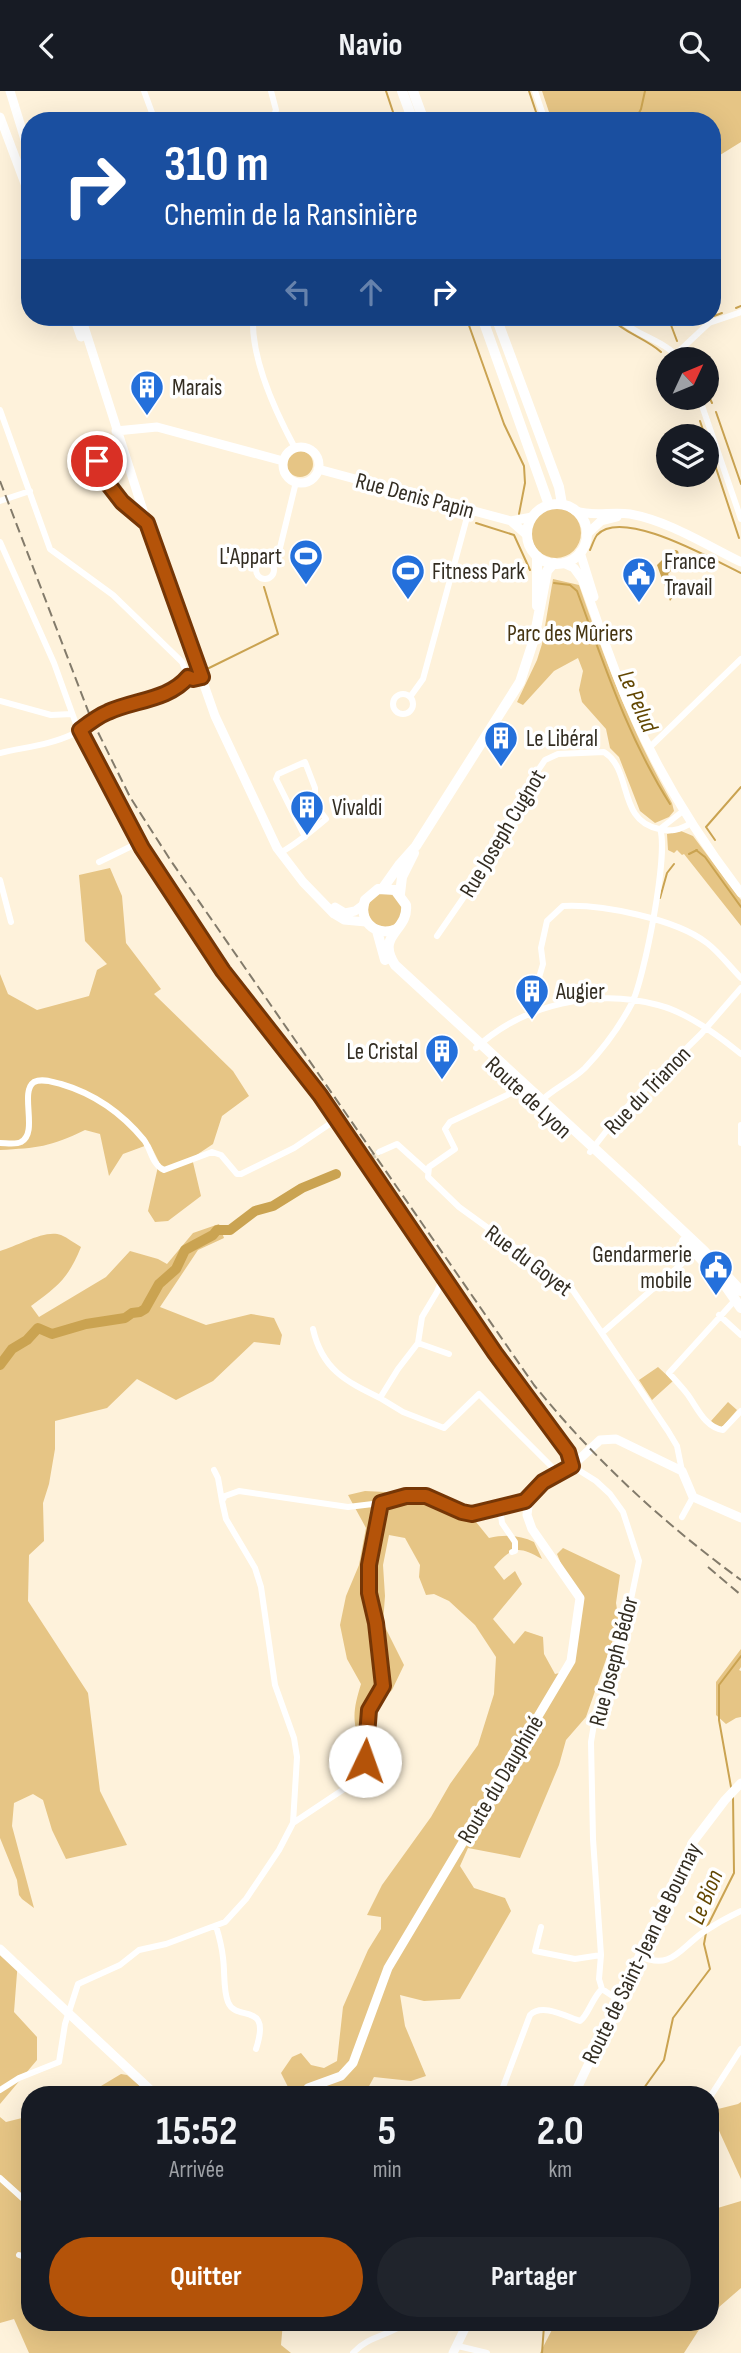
<!DOCTYPE html>
<html lang="fr">
<meta charset="utf-8">
<style>
:root{--surface:#171b24;--page:#20242c;--text:#f1f3f6;--muted:#9ea1a6;--accent:#b45309}
body{margin:0;font-family:"Sofia Sans Condensed",sans-serif;background:var(--page);color:var(--text);height:100vh;display:flex;flex-direction:column;font-size:26px;white-space:nowrap}
*{box-sizing:border-box;margin:0}
p{font-size:23px;color:var(--muted)}
.icon{flex:none;width:38px;height:38px;fill:none;stroke:currentColor;stroke-width:2;stroke-linecap:round;stroke-linejoin:round}
.map{position:relative;flex:1;overflow:hidden}
.drawer{position:absolute;left:21px;top:1995px;width:698px;height:245px;display:flex;flex-direction:column;background:var(--surface);border-radius:28px;box-shadow:0 7px 28px #0002}
.drawer>*{flex:none}
.guide{position:absolute;left:21px;top:21px;width:700px;height:214px;border-radius:28px;box-shadow:0 7px 28px #0002;background:#1a4fa0;color:#fff;overflow:hidden}
.needle{width:46px;rotate:46deg}
.controls{position:absolute;left:656px;top:256px;display:grid;gap:14px}
.controls a{display:grid;place-items:center;width:63px;height:63px;border-radius:50%;background:var(--surface);box-shadow:0 7px 28px #0002;font-size:35px}
.pin{position:absolute;display:grid;place-items:center;width:60px;height:60px;color:#fff;margin:-30px;border:4px solid #fff;border-radius:50%;box-shadow:0 2px 7px #0007}
.me{position:absolute;width:77px;margin:-38px;rotate:3deg;stroke-linejoin:round;filter:drop-shadow(0 0 5px #0008)}
.turn{display:flex;align-items:center;gap:24px;height:147px;padding:0 28px;font-size:32px}
.turn .icon{width:91px;height:91px;stroke-width:2.5}
.turn b{display:block;font-size:49px;line-height:60px}
.lanes{display:flex;align-items:center;height:66px;padding:0 28px;background:#0003;justify-content:center;gap:35px;direction:ltr}
.lanes .off{opacity:.35}
.eta{display:flex;justify-content:space-evenly;align-items:center;height:119px;text-align:center}
.eta b{font-size:42px;font-weight:700;line-height:49px}
.button{display:flex;gap:14px;margin-top:auto;padding:14px 28px}
.button a{flex:1;height:80px;border-radius:42px;background:var(--accent);color:#fff;font-size:28px;font-weight:700;line-height:80px;text-align:center}
.button a+a{background:var(--page);color:var(--text)}
header{display:flex;justify-content:space-between;align-items:center;height:91px;padding:0 28px;background:var(--surface);font-size:32px;font-weight:700}
.map>svg:first-child{display:block}
</style>
<header><svg class="icon" aria-label="back" viewBox="0 0 24 24"><path d="M15 5l-7 7 7 7"/></svg>Navio<svg class="icon" aria-label="search" viewBox="0 0 24 24"><circle cx="10" cy="10" r="6"/><path d="M15 15l6 6"/></svg></header>
<div class="map">
<svg width="741" height="2262" viewBox="0 0 741 2262">
<rect width="100%" height="100%" fill="#fef2db"/>
<path fill="#e6c585" d="M542 0H741V51L712 69V30H552Z
M287 373a13 13 0 1 1 26 0a13 13 0 1 1-26 0Z
M531 442a25 25 0 1 1 50 0a25 25 0 1 1-50 0Z
M553 488 579 494C605 569 632 642 672 712L674 720 669 726 655 732 640 720 619 666 610 657 606 638 582 611 579 599 583 580 578 567 554 580 523 614 517 611 537 569 542 553Z
M681 740 693 745 741 809V835L684 763 682 764 677 759 674 762 668 759 667 743Z
M110 777 122 805 126 852 161 898 154 903 233 980 249 1005 222 1025 213 1053 192 1067 201 1105 168 1130 155 1131 148 1120 159 1071 150 1053 123 1063 109 1085 100 1043 85 1039C50 1056 37 1057 0 1059V883L8 903 37 919 89 905 97 879 107 873 85 850 79 784Z
M368 819a17 17 0 1 1 34 0a17 17 0 1 1-34 0Z
M219 1133 224 1147 198 1159 160 1216 206 1234 251 1223 274 1227 282 1244 280 1254 254 1251 213 1290 176 1309 137 1288 107 1317 55 1330V1358L49 1393 43 1412 44 1450 29 1464 28 1510 88 1602 100 1700 127 1754 66 1768 52 1739 43 1709 33 1703 14 1712 12 1735 34 1817 22 1808 19 1804 17 1789 0 1747V1160C18 1155 45 1138 61 1144 68 1147 74 1152 81 1156 68 1188 58 1195 31 1215L39 1226 106 1186 130 1160 158 1168 167 1173 193 1142Z
M658 1276 673 1290 652 1309 639 1289Z
M728 1311 737 1319 720 1339 711 1330Z
M365 1400 385 1401 414 1409H430L472 1426 489 1447C505 1443 520 1444 534 1451L542 1468C518 1455 513 1455 494 1476L504 1489 515 1480 522 1493 493 1528 514 1553 525 1540 543 1546 544 1563 555 1583 569 1580 581 1503 564 1480 557 1463 563 1457 620 1484 616 1512 619 1531 586 1626 566 1649 559 1674 520 1767 468 1757 460 1775 474 1797 505 1807 511 1820 460 1908 424 1910 400 1904 405 1935 426 1985 411 1990 374 1986 368 1997V2004H292L281 1982 292 1966 301 1962 311 1974 324 1977 337 1970 343 1916 368 1859 381 1838V1826L367 1824 382 1794 431 1726 450 1693 478 1654 494 1603 496 1566 475 1534 449 1510 434 1503 426 1504 419 1486 420 1474 405 1447 389 1444 383 1474 385 1505 383 1532 404 1574 392 1599 373 1618 363 1658C351 1632 353 1619 361 1593L347 1568 340 1534 346 1505 359 1474 366 1437 348 1404Z
M741 1558V1576L739 1579 741 1580V1626L736 1627 726 1633 716 1624V1591Z
M0 1854 18 1869 14 1921 37 1946V1969L0 2013Z
M121 1983 127 1984 150 2004H86Z
M741 2011V2088L710 2020 738 2013Z
M30 2025V2231H283L281 2254 291 2262H29L14 2228 0 2232V2026L6 2031Z
M741 2110V2197L711 2223V2119Z
M556 2231H704L684 2262H540Z"/>
<path fill="#caa351" d="M676 459 678 460 681 469 668 483 677 501 670 510 657 474 671 460Z"/>
<g fill="none" stroke-linecap="round" stroke-linejoin="round">
<path stroke="#caa351" stroke-width="2" d="M386 0 396 30
M529 0 539 30
M635 30 641 18 645 0
M736 217 741 215
M714 225 722 222
M466 226 504 333 524 375 525 392 519 423
M609 226C624 242 645 247 661 261
M671 234 677 250
M690 263 692 268
M707 301 712 312
M692 306 694 312
M716 321 741 393
M700 330 705 345
M707 351 711 362
M715 374 739 447
M476 432 514 444 530 479
M590 459C592 455 594 448 597 444 622 416 713 469 741 482
M554 492 570 494 577 500C604 573 628 647 670 713
M207 578 278 543 264 496
M715 749 706 736 741 696
M696 759 705 766 741 816
M689 763 697 759
M660 807 667 782 674 773
M731 1696 719 1629V1594L741 1565
M707 1836 734 1782 733 1705
M639 2004 664 1969 673 1927 710 1878 704 1853 706 1842
M542 2262 544 2235 542 2231"/>
<path stroke="#caa351" stroke-width="10" d="M0 1274 12 1258 27 1249 38 1237 52 1243 86 1233 125 1227 132 1222 140 1221 145 1218 159 1193 176 1178 185 1159 213 1144 217 1139H230L255 1120 273 1115 302 1097 336 1083"/>
<path stroke="#d5cbb6" stroke-width="6" stroke-dasharray="6 3" stroke-linecap="butt" d="M370 1067 379 1061"/>
<path stroke="#fff" stroke-width="6" d="M144 0 155 30
M271 0 276 19 272 30
M535 0 545 30
M253 226C251 268 275 320 295 357
M618 226C635 245 663 248 680 268
M676 263 709 232 741 221
M699 306 741 428
M0 319 50 458 113 504 182 571 188 586
M97 370C108 397 124 413 145 431
M0 410 30 400
M0 451 54 572 76 633 85 645 142 757 223 880 321 1004 495 1262 568 1361 572 1375 596 1390 610 1403 623 1421 639 1470 625 1537 595 1627 591 1651 593 1748 601 1864 599 1888 602 1898 617 1908
M256 479a9 9 0 1 1 18 0a9 9 0 1 1-18 0Z
M272 472 278 465 296 391
M393 613a10 10 0 1 1 20 0a10 10 0 1 1-20 0Z
M410 606 423 588 469 419
M0 610 51 624 72 623
M649 657 741 568
M0 662C25 656 50 654 73 643 86 637 96 625 110 620 135 610 171 608 188 586
M660 738 683 720
M285 759C300 750 313 739 326 728L315 713V697L305 671 278 683 276 688 305 746
M99 771 140 751
M0 789 11 831
M437 845 493 764 519 717 526 697 545 669 558 663 604 661C633 679 617 730 659 738 671 741 680 739 691 732
M528 924 543 873 541 857 547 830 563 815C602 813 676 828 707 852 720 862 730 876 741 887
M476 957C523 913 597 897 658 914 686 921 719 945 741 963
M526 995 450 1031 445 1038 455 1058 429 1076 428 1086 459 1116 572 1198 668 1340 677 1355 682 1380
M538 1013C551 998 571 991 585 977 602 959 620 935 632 912 644 888 669 762 660 738
M741 1034V1052
M0 1052C6 1052 16 1054 21 1051 39 1042 19 1001 34 991 42 987 53 991 61 993 95 1003 121 1021 144 1049 151 1058 152 1074 164 1079L212 1061 221 1064 237 1083H241L294 1057 337 1028
M379 1061 397 1053 428 1081
M590 1061 618 1025 701 943 741 897
M444 1184 437 1201 422 1226 418 1252 398 1278 380 1307 403 1321 444 1337 479 1303 558 1382
M736 1208 669 1282C675 1289 682 1296 688 1304 698 1318 705 1336 723 1339L741 1320
M719 1224 741 1244
M313 1238C322 1278 345 1290 380 1307
M602 1242 693 1163H696
M418 1252 449 1263
M214 1379 218 1387 222 1410
M500 1416 502 1432 515 1451V1460L512 1461
M682 1426 693 1406
M293 1732 353 1692 365 1680 369 1619 383 1595 376 1532 369 1502V1473L381 1412
M216 1835C219 1845 222 1856 223 1867 225 1880 223 1899 228 1911 236 1932 272 1909 256 1958
M541 1836 535 1860 575 1868 601 1864
M639 1865C671 1879 678 1860 702 1842 714 1834 728 1826 741 1820
M0 1999 19 1987 59 1971 65 1933 78 1893 120 1874 139 1859 166 1853 225 1831 246 1808 279 1759 293 1732 297 1666 294 1647 275 1594 261 1496 255 1477 226 1428 222 1410 225 1405 239 1400 348 1416 381 1412 406 1405H426L462 1421 472 1423 529 1407
M500 2004 530 1924C542 1912 565 1925 580 1930 588 1925 592 1907 602 1898
M710 2006 741 1958
M0 2087 30 2114
M19 2164 30 2168
M458 2255 487 2262
M353 2262C369 2244 390 2245 407 2231"/>
<path stroke="#fff" stroke-width="9" d="M10 0 30 65
M0 26 30 106
M74 226 81 246
M81 226 147 432 215 625 277 757 303 791 334 823 344 829 366 831
M116 340 157 336 283 370
M283 374a18 18 0 1 1 36 0a18 18 0 1 1-36 0Z
M318 378 511 430 532 426
M576 420C594 426 612 420 630 423 669 430 706 454 741 471
M511 430 527 444
M586 444 601 430 617 426
M580 461 594 506
M563 472 574 477 582 488C598 530 611 573 629 614 658 682 696 743 741 802
M335 816 345 822 355 820 363 814
M0 1858 156 2004
M305 2004 308 1997 341 1985 353 1972 388 1877 571 1570 580 1507 532 1438 527 1424 529 1407 543 1391 572 1375 600 1349 616 1348 682 1380 693 1406 741 1427
M574 2004 693 1751 725 1709 741 1692
M453 2262 468 2231"/>
<path stroke="#fff" stroke-width="10" d="M402 0 413 30
M413 0 424 30
M482 226 549 414
M496 226 559 396 562 413
M527 443a30 30 0 1 1 60 0a30 30 0 1 1-60 0Z
M537 515V465
M383 797 400 773 416 755 520 591 534 548 547 480 554 472
M400 803 402 786 414 762
M394 839C374 845 358 829 365 809L378 798 395 799 406 814C409 840 375 843 395 874L633 1093 704 1160 741 1200
M377 840 385 869
M684 1150 722 1190 741 1217"/>
<path stroke="#837b6b" stroke-width="2" stroke-dasharray="10 5" stroke-linecap="butt" d="M0 390 90 625 130 706 171 770 534 1294C596 1370 662 1431 741 1489
M708 1476 741 1504"/>
</g>
<g fill="none" stroke-linecap="round" stroke-linejoin="round">
<g stroke="#753606" stroke-width="18">
<path id="route" d="M97 370 105 389 122 411 147 432 202 586 193 588 188 586C169 609 134 609 108 621 98 625 89 632 80 639L142 757 223 880 320 1004 495 1262 568 1361 572 1375 543 1391 525 1410 472 1423 462 1421 426 1405H406L381 1412 369 1474V1502L376 1532 383 1595 369 1619 365 1670"/>
</g>
<use href="#route" stroke="#b45309" stroke-width="12"/>
</g>
<defs>
<g id="building-pin" transform="scale(1.75)"><path d="M0 17L-7.5 6A9.5 9.5 0 1 1 7.5 6Z" fill="#2470db" stroke="#fff"/><path d="M-4-6H4V6H1V3H-1V6H-4ZM-2.5-4.3h1.7v1.8h-1.7ZM.8-4.3h1.7v1.8H.8ZM-2.5-1h1.7V.8h-1.7ZM.8-1h1.7V.8H.8Z" fill="#fff"/></g>
<g id="stadium-pin" transform="scale(1.75)"><path d="M0 17L-7.5 6A9.5 9.5 0 1 1 7.5 6Z" fill="#2470db" stroke="#fff"/><path d="M0-5a6.5 5 0 1 0 0 10a6.5 5 0 1 0 0-10ZM-3.5-1.8h7v3.6h-7Z" fill="#fff"/></g>
<g id="civic-pin" transform="scale(1.75)"><path d="M0 17L-7.5 6A9.5 9.5 0 1 1 7.5 6Z" fill="#2470db" stroke="#fff"/><path d="M-.6-6.5H3V-4.5H.6V-3L4-1V1h2V6H-6V1h2V-1L-.6-3ZM-1.2 2.5V6h2.4V2.5Z" fill="#fff"/></g>
</defs>
<g fill-rule="evenodd">
<use href="#building-pin" x="147" y="296"/>
<use href="#stadium-pin" x="306" y="465"/>
<use href="#stadium-pin" x="408" y="480"/>
<use href="#civic-pin" x="639" y="483"/>
<use href="#building-pin" x="501" y="647"/>
<use href="#building-pin" x="307" y="716"/>
<use href="#building-pin" x="532" y="900"/>
<use href="#building-pin" x="442" y="960"/>
<use href="#civic-pin" x="716" y="1176"/>
</g>
<g text-anchor="middle" stroke-width="7" stroke-linejoin="round" paint-order="stroke">
<g font-size="23" fill="#332d22" stroke="#fff" text-anchor="start">
<text x="172" y="304">Marais</text>
<text x="282" y="473" text-anchor="end">L'Appart</text>
<text x="664" y="478">France<tspan x="664" dy="26">Travail</tspan></text>
<text x="432" y="488">Fitness Park</text>
<text x="526" y="655">Le Libéral</text>
<text x="332" y="724">Vivaldi</text>
<text x="556" y="908">Augier</text>
<text x="418" y="968" text-anchor="end">Le Cristal</text>
<text x="692" y="1171" text-anchor="end">Gendarmerie<tspan x="692" dy="26">mobile</tspan></text>
</g>
<g font-size="23" fill="#332d22" stroke="#fff">
<text transform="translate(415 404) rotate(15)" y="8">Rue Denis Papin</text>
<text transform="translate(502 742) rotate(-59)" y="8">Rue Joseph Cugnot</text>
<text transform="translate(647 999) rotate(-46)" y="8">Rue du Trianon</text>
<text transform="translate(529 1006) rotate(43)" y="8">Route de Lyon</text>
<text transform="translate(529 1169) rotate(37)" y="8">Rue du Goyet</text>
<text transform="translate(613 1570) rotate(-75)" y="8">Rue Joseph Bédor</text>
<text transform="translate(500 1688) rotate(-59)" y="8">Route du Dauphiné</text>
<text transform="translate(641 1862) rotate(-64)" y="8">Route de Saint-Jean de Bournay</text>
</g>
<g font-size="23" fill="#463511" stroke="#fff">
<text x="570" y="550">Parc des Mûriers</text>
</g>
<g font-size="24" font-style="italic" fill="#624702" stroke="#fff">
<text transform="translate(638 610) rotate(66)" y="8">Le Pelud</text>
<text transform="translate(705 1806) rotate(-68)" y="8">Le Bion</text>
</g>
</g>
</svg>
<div class="controls">
<a><svg class="needle" viewBox="-14 -14 28 28"><path d="M0-13l5 13h-10z" fill="#e53935"/><path d="M0 13l5-13h-10z" fill="#9ea1a6"/></svg></a>
<a><svg class="icon" aria-label="layers" viewBox="0 0 24 24"><path d="M12 4l9 5-9 5-9-5zM3 14l9 5 9-5"/></svg></a>
</div>
<div class="pin" style="left:97px;top:370px;background:#d93025"><svg class="icon" aria-label="arrive" viewBox="0 0 24 24"><path d="M6 21V4h12l-3 4 3 4H6"/></svg></div>
<svg class="me" style="left:365px;top:1670px" viewBox="-20 -20 40 40"><circle r="19" fill="#fff"/><path d="M0-13L10 11 0 6-10 11z" fill="#b45309"/></svg>
<div class="guide">
<div class="turn"><svg class="icon" aria-label="right" viewBox="0 0 24 24"><path d="M7 20v-9h11M14 6l5 5-5 5"/></svg><div><b>310 m</b>Chemin de la Ransinière</div></div>
<div class="lanes"><svg class="icon off" aria-label="left" viewBox="0 0 24 24"><path d="M17 20v-9H6M10 6l-5 5 5 5"/></svg><svg class="icon off" aria-label="ahead" viewBox="0 0 24 24"><path d="M12 20V5M6 11l6-6 6 6"/></svg><svg class="icon" aria-label="right" viewBox="0 0 24 24"><path d="M7 20v-9h11M14 6l5 5-5 5"/></svg></div>
</div>
<section class="drawer">
<div class="eta">
<div><b>15:52</b><p>Arrivée</p></div>
<div><b>5</b><p>min</p></div>
<div><b>2.0</b><p>km</p></div>
</div>
<div class="button"><a>Quitter</a><a>Partager</a></div>
</section>
</div>
